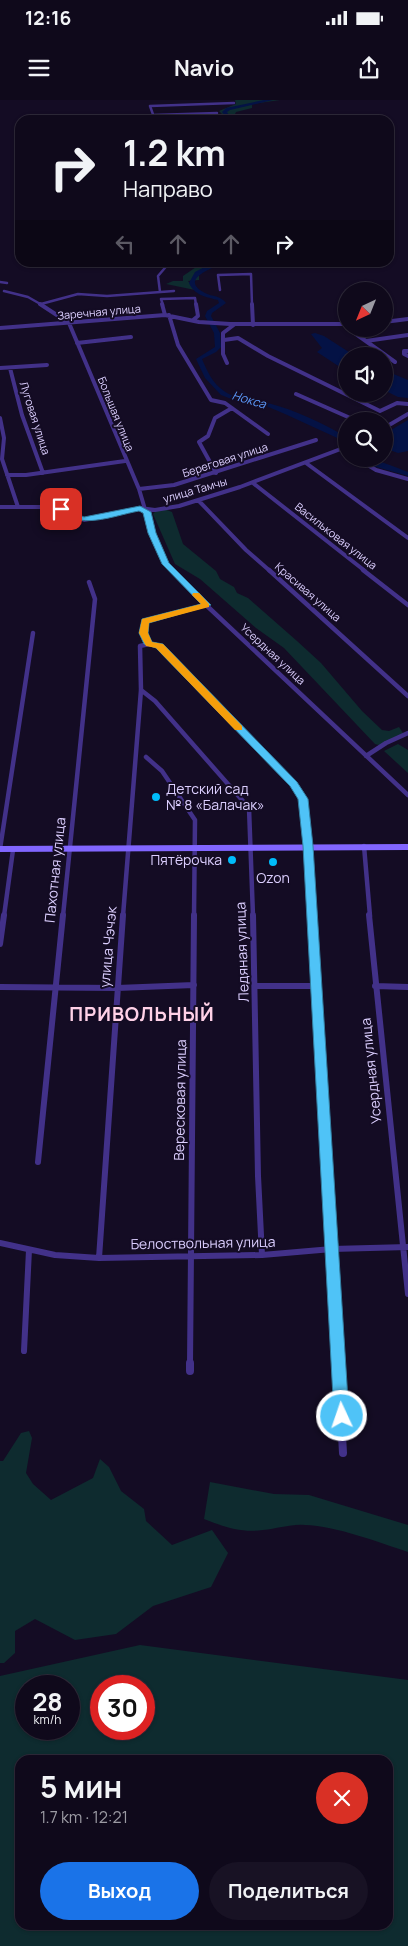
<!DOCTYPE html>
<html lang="ru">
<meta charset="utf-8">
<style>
:root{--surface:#0f091b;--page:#181224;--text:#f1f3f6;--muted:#9b9aa3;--line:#2f2a3a;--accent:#1a73e8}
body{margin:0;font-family:Manrope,sans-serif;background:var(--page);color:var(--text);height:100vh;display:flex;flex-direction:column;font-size:19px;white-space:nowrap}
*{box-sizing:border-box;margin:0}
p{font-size:16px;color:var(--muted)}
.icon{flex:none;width:28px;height:28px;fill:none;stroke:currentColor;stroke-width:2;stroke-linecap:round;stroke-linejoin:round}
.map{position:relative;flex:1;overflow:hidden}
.sheet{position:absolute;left:15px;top:1655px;width:378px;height:175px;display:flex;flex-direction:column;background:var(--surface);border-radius:15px;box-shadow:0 1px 4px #0004,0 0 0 1px var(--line)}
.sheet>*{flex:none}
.top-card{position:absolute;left:15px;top:15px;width:379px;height:152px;border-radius:15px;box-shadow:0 1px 4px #0004,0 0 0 1px var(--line);background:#0f091b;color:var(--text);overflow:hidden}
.needle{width:32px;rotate:223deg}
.tools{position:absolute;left:338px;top:182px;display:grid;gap:10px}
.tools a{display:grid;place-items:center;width:55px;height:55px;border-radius:50%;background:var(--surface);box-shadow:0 1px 4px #0004,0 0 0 1px var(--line);font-size:25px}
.speed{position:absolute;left:15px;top:1575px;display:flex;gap:10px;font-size:25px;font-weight:700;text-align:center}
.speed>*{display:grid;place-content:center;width:65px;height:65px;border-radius:50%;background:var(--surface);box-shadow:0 1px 4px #0004,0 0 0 1px var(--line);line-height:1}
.speed small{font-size:12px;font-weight:400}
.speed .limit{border:8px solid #d22;background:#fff;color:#111}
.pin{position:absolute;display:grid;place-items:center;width:42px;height:42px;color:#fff;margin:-21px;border-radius:10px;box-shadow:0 2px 8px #0006}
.me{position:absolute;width:55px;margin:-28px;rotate:357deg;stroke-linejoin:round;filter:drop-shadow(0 0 4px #0008)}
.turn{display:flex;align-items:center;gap:18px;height:105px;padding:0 25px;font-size:22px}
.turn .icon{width:65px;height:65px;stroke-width:2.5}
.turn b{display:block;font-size:35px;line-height:42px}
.lanes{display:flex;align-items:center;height:48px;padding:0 25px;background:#0003;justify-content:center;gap:25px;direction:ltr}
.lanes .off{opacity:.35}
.round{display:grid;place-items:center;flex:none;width:52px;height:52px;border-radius:26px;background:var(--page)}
.headline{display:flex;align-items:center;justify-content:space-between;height:85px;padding:0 25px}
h1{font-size:30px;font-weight:700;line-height:38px}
.action{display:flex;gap:10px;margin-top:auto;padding:10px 25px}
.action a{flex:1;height:58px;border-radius:30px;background:var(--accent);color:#fff;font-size:20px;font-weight:700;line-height:58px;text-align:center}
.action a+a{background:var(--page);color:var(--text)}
.status{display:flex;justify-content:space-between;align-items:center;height:35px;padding:0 25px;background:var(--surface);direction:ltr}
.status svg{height:14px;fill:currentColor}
header{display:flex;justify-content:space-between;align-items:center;height:65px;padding:0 25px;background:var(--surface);font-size:22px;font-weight:700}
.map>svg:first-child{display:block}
</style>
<div class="status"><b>12:16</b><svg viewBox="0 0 49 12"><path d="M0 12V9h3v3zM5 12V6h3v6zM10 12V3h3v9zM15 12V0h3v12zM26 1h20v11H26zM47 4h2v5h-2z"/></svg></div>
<header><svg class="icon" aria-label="menu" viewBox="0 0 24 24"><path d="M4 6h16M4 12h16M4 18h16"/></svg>Navio<svg class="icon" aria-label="share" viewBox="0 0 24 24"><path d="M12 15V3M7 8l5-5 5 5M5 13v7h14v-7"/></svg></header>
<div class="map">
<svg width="408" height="1846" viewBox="0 0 408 1846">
<rect width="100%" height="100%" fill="#140c24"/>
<path fill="#0e2b2f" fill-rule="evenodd" d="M235 0H280L252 4V8L236 12 233 18 206 20 222 14 219 11 236 4Z
M202 163V162L314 163C306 165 299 163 291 164 259 169 230 156 199 173V180L188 181 195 190 166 184 173 181H183V176Z
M164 409 172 412 183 444 216 471 220 479 234 487 237 493 248 498 297 541 321 563 362 611 382 630 389 631 399 627 403 633 382 646 375 644 284 548 256 528 200 479 175 464 153 414 157 410Z
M398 644 408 650V673L384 651Z
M29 1331 32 1338 26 1373 33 1384 51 1400 93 1378 100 1359 109 1367 121 1391 144 1409 146 1421 172 1445 212 1430 228 1453 211 1487 153 1506 116 1534 75 1540 35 1519 15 1531V1553L4 1563H0V1361H3L21 1333Z
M210 1382 274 1394 309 1395 408 1425V1452C378 1442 336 1426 305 1425 290 1424 277 1429 263 1430 242 1433 224 1427 204 1419Z
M140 1545 408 1580V1846H0V1576ZM26 1586H69V1629H26ZM101 1586H144V1629H101ZM20 1660H388V1825H20Z"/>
<path fill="#041245" d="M315 233 324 236 355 256H346V271L317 252 322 248 311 234Z
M384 270 408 280V298L398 297 384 290Z
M408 320V351L398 353 384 348V334Z"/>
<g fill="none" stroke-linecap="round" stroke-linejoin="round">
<path fill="#041245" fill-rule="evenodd" d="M264 0H273L230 10 227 12 230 17 224 20H218L225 16 222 12 226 8Z
M214 162H226C215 167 177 179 205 193 213 197 220 195 226 203L212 213 211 216 220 233 221 247 216 252 202 259C207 271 213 284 224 291 236 300 254 299 268 303 295 310 323 323 346 337V342L285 314 266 306 234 300 221 295 205 278 196 259 215 247 214 233 205 216 207 211 219 203 218 200C206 197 194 195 189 183L195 172Z
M365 359C378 359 394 367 408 372V376L373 366Z"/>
<path stroke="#423189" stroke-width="2.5" d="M153 15 217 13
M155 20 150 6 234 3
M0 182 7 183
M220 190 218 175 251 174 252 205
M4 191 28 197 42 205
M160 192 158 176 170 162
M41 204 78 194 107 196 174 191
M163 205 161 199 195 198 196 205"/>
<path stroke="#423189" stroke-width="4" d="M40 204 69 223 139 389 152 433 166 464 173 471
M162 204 165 215
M252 204 253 225
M169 215 178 245 211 300 225 303 268 334
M193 220 198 216 196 204
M384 222 408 219
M0 228 165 215 199 222 230 224H346
M349 229 395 262
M224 240 238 238 268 256 380 311 397 303 408 304
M366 241 408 235
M77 243 131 237
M408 251H404V254L408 256
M227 263 223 254V233L235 224
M0 268 47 265
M10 268 22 315 43 373
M296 294 357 321
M0 318 4 338 2 359 18 407
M384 328 408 314
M358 359 376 370 408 379
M306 363 408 438
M216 373 199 342 208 336 215 318 232 308
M7 375H26L125 361
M253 383 365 471
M139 389 174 385 316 340
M198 400 246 450 270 471
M0 407H52L84 420 140 408 155 410 179 406 240 387 346 347"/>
<path stroke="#423189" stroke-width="4.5" d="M172 470 206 505 408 695
M269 470 408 596
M363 470 408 505
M149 544 144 533 145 521 206 505
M141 590 155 601 249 708 253 816
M366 656 386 643 408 633
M146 657 162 671 195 720 194 816
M364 746 370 816
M0 749 33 533
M4 816 13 750
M63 816 95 499 89 482
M123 816 141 590 140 546 149 544 160 546 293 684 303 699 312 816"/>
<path stroke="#423189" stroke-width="6" d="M253 815 258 1076 262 1155
M312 815 338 1264
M369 815 408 1194
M0 844 4 815
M256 886H316
M375 886 408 887
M0 887 117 888 194 885
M38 1062 63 815
M0 1143 55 1155 99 1158 262 1155 332 1149 408 1147
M99 1158 123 815
M24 1251 29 1150
M190 1264 194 815"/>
<path stroke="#423189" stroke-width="8" d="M338 1263 343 1353
M190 1271V1263"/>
<path stroke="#8166ff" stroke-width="6" d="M0 749 408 747"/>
</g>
<path fill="#4fc3f7" stroke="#337fa1" d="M140 406 151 412 156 433 169 463 211 505 149 523 148 533 152 542 163 544 297 682 308 699 313 746 349 1316 347 1320 342 1322 336 1320 334 1316 303 746 298 699 290 686 156 548 144 544 139 533 142 519 201 504 162 464 148 433 143 413 139 411C112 416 79 431 57 409L64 408 84 417Z"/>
<path fill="#f59e0b" d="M193 493H199L209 504V507L149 523 148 533 152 542 163 544 242 626V630H235L156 548 146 546 139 533 142 519 201 504 192 495Z"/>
<g fill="#00bcfa" stroke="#140c24" stroke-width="2">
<circle cx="156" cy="697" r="5"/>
<circle cx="232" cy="760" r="5"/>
<circle cx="273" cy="762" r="5"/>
</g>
<g text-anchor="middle" stroke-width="4" stroke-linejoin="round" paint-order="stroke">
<g font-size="11" fill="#dccfff" stroke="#140c24">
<text transform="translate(99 212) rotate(-5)" y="4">Заречная улица</text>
<text transform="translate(116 314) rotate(68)" y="4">Большая улица</text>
<text transform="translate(35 318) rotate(72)" y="4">Луговая улица</text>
<text transform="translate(225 360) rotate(-18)" y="4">Береговая улица</text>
<text transform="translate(195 390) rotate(-16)" y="4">улица Тамчы</text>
<text transform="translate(336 436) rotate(38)" y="4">Васильковая улица</text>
<text transform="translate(308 492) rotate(41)" y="4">Красивая улица</text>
<text transform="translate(273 554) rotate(43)" y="4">Усердная улица</text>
</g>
<g font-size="12" font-style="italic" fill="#5d9cff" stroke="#140c24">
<text transform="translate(249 300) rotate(16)" y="4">Нокса</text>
</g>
<g font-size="14" fill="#dccfff" stroke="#140c24" text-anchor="start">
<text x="166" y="694">Детский сад<tspan x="166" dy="16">№ 8 «Балачак»</tspan></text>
<text x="222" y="765" text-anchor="end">Пятёрочка</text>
<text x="273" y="783" text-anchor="middle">Ozon</text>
</g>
<g font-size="14" fill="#dccfff" stroke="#140c24">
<text transform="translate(55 770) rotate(-84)" y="5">Пахотная улица</text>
<text transform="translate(108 847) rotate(-85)" y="5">улица Чэчэк</text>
<text transform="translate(242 852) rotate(-92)" y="5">Ледяная улица</text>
<text transform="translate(371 971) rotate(-96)" y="5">Усердная улица</text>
<text transform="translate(180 1000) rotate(-89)" y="5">Вересковая улица</text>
<text transform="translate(203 1143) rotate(-1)" y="5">Белоствольная улица</text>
</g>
<g font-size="19" font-weight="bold" letter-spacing="1" fill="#ffd1e7" stroke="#140c24">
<text x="142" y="921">ПРИВОЛЬНЫЙ</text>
</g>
</g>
</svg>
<div class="tools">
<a><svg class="needle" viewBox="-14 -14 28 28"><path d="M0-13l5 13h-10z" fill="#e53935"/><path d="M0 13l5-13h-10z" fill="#9b9aa3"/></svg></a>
<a><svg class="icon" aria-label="sound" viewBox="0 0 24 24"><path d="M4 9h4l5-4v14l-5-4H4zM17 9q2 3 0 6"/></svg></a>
<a><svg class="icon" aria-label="search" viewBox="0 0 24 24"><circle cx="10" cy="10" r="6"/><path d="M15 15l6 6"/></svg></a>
</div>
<div class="speed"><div>28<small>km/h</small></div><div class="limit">30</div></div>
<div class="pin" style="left:61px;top:409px;background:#d93025"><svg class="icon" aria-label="arrive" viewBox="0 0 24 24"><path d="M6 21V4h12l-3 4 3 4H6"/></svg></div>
<svg class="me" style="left:342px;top:1316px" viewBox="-20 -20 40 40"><circle r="17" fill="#4fc3f7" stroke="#fff" stroke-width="3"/><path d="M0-11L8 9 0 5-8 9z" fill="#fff"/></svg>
<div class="top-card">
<div class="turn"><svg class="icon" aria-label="right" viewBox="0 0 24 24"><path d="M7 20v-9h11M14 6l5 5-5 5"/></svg><div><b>1.2 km</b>Направо</div></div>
<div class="lanes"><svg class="icon off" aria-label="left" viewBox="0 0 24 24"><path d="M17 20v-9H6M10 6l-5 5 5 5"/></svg><svg class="icon off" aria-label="ahead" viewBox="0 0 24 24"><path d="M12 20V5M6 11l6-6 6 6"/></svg><svg class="icon off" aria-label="ahead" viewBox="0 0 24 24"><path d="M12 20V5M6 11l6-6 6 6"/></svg><svg class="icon" aria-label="right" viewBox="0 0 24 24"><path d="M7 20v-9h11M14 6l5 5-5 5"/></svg></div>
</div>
<section class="sheet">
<div class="headline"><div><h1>5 мин</h1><p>1.7 km · 12:21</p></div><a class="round" style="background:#d93025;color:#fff"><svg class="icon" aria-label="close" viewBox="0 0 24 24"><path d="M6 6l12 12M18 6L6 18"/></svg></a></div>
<div class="action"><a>Выход</a><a>Поделиться</a></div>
</section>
</div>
